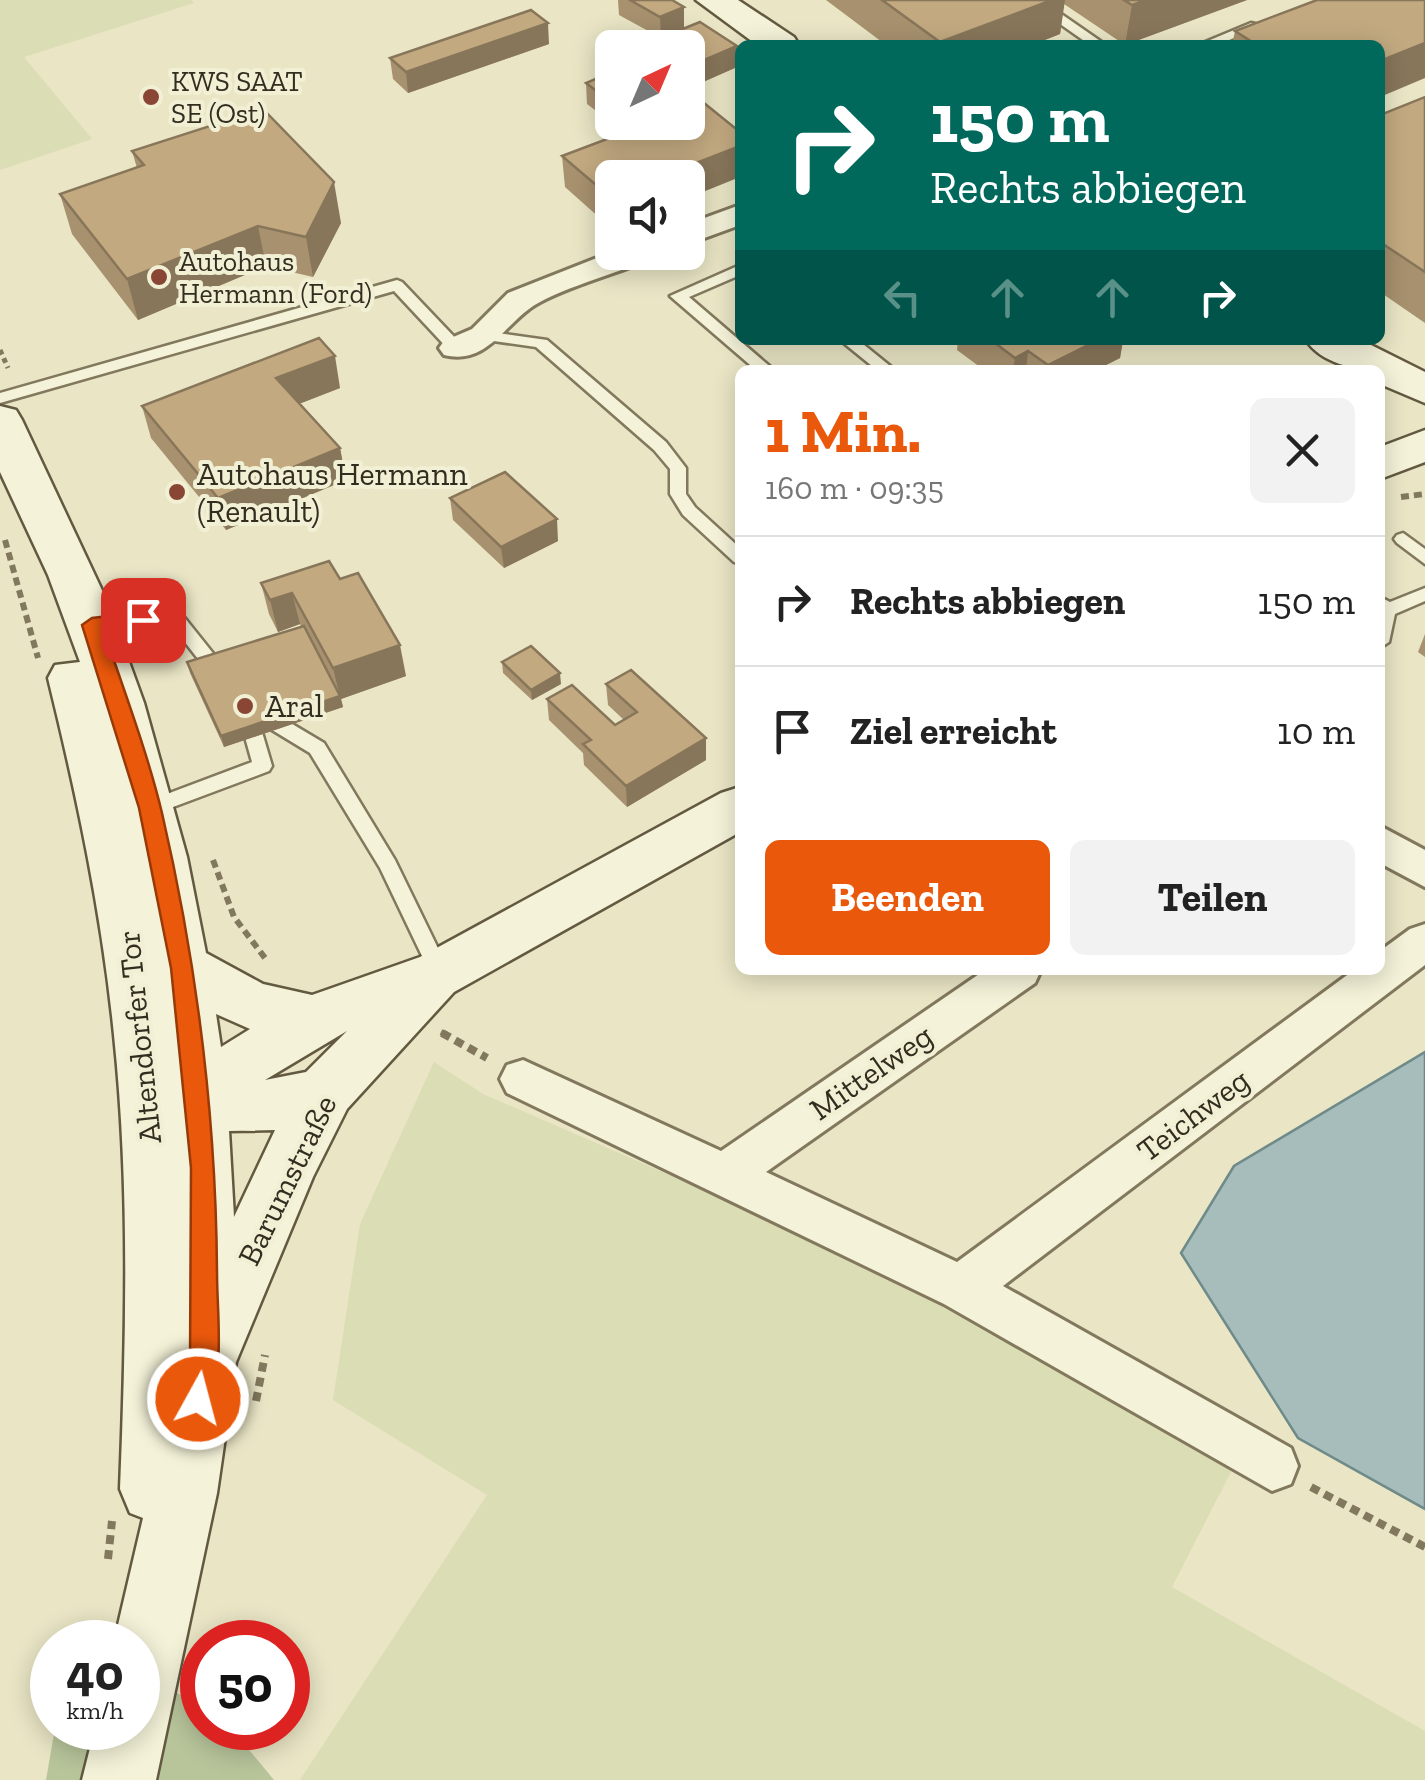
<!DOCTYPE html>
<html lang="de">
<meta charset="utf-8">
<style>
:root{--surface:#fff;--page:#f2f2f2;--text:#222;--muted:#767676;--line:#e0e0e0;--accent:#ea580c}
body{margin:0;font-family:"Zilla Slab",serif;background:var(--page);color:var(--text);height:100vh;display:flex;flex-direction:column;font-size:38px;white-space:nowrap}
*{box-sizing:border-box;margin:0}
p{font-size:32px;color:var(--muted)}
.icon{flex:none;width:55px;height:55px;fill:none;stroke:currentColor;stroke-width:2;stroke-linecap:round;stroke-linejoin:round}
.map{position:relative;flex:1;overflow:hidden}
.panel{position:absolute;left:735px;top:365px;width:650px;height:610px;display:flex;flex-direction:column;background:var(--surface);border-radius:15px;box-shadow:0 5px 25px #0003}
.panel>*{flex:none}
.banner{position:absolute;left:735px;top:40px;width:650px;height:305px;border-radius:15px;box-shadow:0 5px 25px #0003;background:#00695c;color:#fff;overflow:hidden}
.needle{width:65px;rotate:44deg}
.fabs{position:absolute;left:595px;top:30px;display:grid;gap:20px}
.fabs a{display:grid;place-items:center;width:110px;height:110px;border-radius:15px;background:var(--surface);box-shadow:0 5px 25px #0003;font-size:50px}
.speed{position:absolute;left:30px;top:1620px;display:flex;gap:20px;font-size:50px;font-weight:700;text-align:center}
.speed>*{display:grid;place-content:center;width:130px;height:130px;border-radius:50%;background:var(--surface);box-shadow:0 5px 25px #0003;line-height:1}
.speed small{font-size:25px;font-weight:400}
.speed .limit{border:15px solid #d22;background:#fff;color:#111}
.pin{position:absolute;display:grid;place-items:center;width:85px;height:85px;color:#fff;margin:-42px;border-radius:20px;box-shadow:0 5px 15px #0006}
.me{position:absolute;width:110px;margin:-55px;rotate:7deg;stroke-linejoin:round;filter:drop-shadow(0 0 8px #0008)}
.turn{display:flex;align-items:center;gap:35px;height:210px;padding:0 30px;font-size:45px}
.turn .icon{width:130px;height:130px;stroke-width:2.5}
.turn b{display:block;font-size:70px;line-height:85px}
.lanes{display:flex;align-items:center;height:95px;padding:0 30px;background:#0003;justify-content:center;gap:50px;direction:ltr}
.lanes .off{opacity:.35}
.round{display:grid;place-items:center;flex:none;width:105px;height:105px;border-radius:15px;background:var(--page)}
.headline{display:flex;align-items:center;justify-content:space-between;height:170px;padding:0 30px}
h1{font-size:60px;font-weight:700;line-height:75px;color:var(--accent)}
.button{display:flex;gap:20px;margin-top:auto;padding:20px 30px}
.button a{flex:1;height:115px;border-radius:15px;background:var(--accent);color:#fff;font-size:40px;font-weight:700;line-height:115px;text-align:center}
.button a+a{background:var(--page);color:var(--text)}
ul{padding:0;list-style:none}
li{display:flex;align-items:center;gap:30px;height:130px;padding:0 30px;border-top:2px solid var(--line)}
li div{flex:1}
li b{display:block;font-size:38px}
li em{font-style:normal}
.map>svg:first-child{display:block}
</style>
<div class="map">
<svg width="1425" height="1780" viewBox="0 0 1425 1780">
<rect width="100%" height="100%" fill="#e9e5c5"/>
<path fill="#dbddb4" d="M0 0H191L194 3 24 57 92 139 0 170Z
M434 1062 483 1094 697 1187 1195 1430 1236 1462 1172 1587 1425 1731V1780H300L487 1495 333 1400 360 1224Z"/>
<path fill="#b8c59b" d="M138 1671 202 1707V1728H231L274 1780H46L55 1728H138Z"/>
<path fill="#a6bdbb" stroke="#6e8a89" stroke-width="2.5" d="M1425 1052V1509L1298 1438 1181 1253 1234 1166Z"/>
<g fill="none" stroke-linecap="round" stroke-linejoin="round">
<g stroke="#82785d" stroke-width="5">
<path id="lane" d="M1026 0H1041L1106 45H1090Z
M1251 23 1263 26 1217 45H1198Z
M740 265V275L689 297 774 370H756L670 296Z
M397 280 402 282 462 345V351H450L394 291 0 403V393Z
M484 331 547 340 666 442 686 468V494L695 507 740 548V564L734 562 683 515 670 494V469L654 450 536 347 479 339 476 336Z
M840 340H858L895 370H877Z
M1403 533 1425 549V564L1397 543 1394 539 1397 535Z
M1425 588V601L1395 614 1389 642 1380 648V597L1390 602Z
M174 610 180 612 228 672 231 677 228 682H216L170 623 93 631 84 625 93 619Z
M247 705 267 709 324 743 395 860 450 973 447 979H433L380 868 310 753 259 722 272 766 269 771 157 813H143L140 808 143 803 252 762 238 712Z"/>
</g>
<g stroke="#82785d" stroke-width="6">
<path id="street" d="M740 205V225L688 244V224Z
M612 252H657L653 259C624 270 550 292 529 309 502 329 484 365 444 355L439 348 444 341 472 329 508 293Z
M1380 826 1425 850V887L1380 863Z
M1425 924V965L1003 1286 1291 1448 1298 1466 1291 1484 1272 1491 944 1304 507 1093 500 1079 507 1065 523 1060 721 1151 985 970H1041L1035 983 766 1172 957 1262 1354 970H1380V951L1410 929Z"/>
</g>
<g stroke="#635941" stroke-width="5">
<path id="secondary" d="M696 0H738L794 37 799 45H757Z
M1306 340H1361L1425 372V403L1380 384V370C1354 370 1321 363 1306 340Z
M0 406 16 410 22 420 107 601 144 703 187 857 206 953 263 984 312 995 420 957 721 793 740 787V832L454 992 347 1109 313 1177 236 1362 217 1493 156 1780H82L95 1728H138V1642H114L143 1518 130 1513 120 1489C126 1338 130 1186 114 1035 102 914 77 796 48 678L55 665 80 662 48 575 0 472ZM216 1014 250 1029 221 1047ZM347 1031 306 1072 265 1080ZM275 1130 234 1217 229 1131Z
M1425 430V462L1380 479V447Z"/>
</g>
<path stroke="#82785d" stroke-width="5" stroke-dasharray="5 4" stroke-linecap="butt" d="M0 350 8 368"/>
<path stroke="#82785d" stroke-width="6" stroke-dasharray="8 5" stroke-linecap="butt" d="M1401 497 1425 494
M5 540 38 658
M213 860 234 917 265 958
M441 1032 447 1035"/>
<path stroke="#82785d" stroke-width="8" stroke-dasharray="9 6" stroke-linecap="butt" d="M442 1033 487 1058
M256 1401 265 1355
M1311 1487 1425 1547
M108 1559 112 1521"/>
<use href="#lane" fill="#f4f2d8" fill-rule="evenodd"/>
<use href="#street" fill="#f4f2d8" fill-rule="evenodd"/>
<use href="#secondary" fill="#f4f2d8" fill-rule="evenodd"/>
</g>
<path fill="#a7916e" d="M618 0H672L684 7V28L737 67 703 82V87L688 94V48H665V37L661 38 619 15Z
M826 0H1247L1125 45 1064 4 1060 34 1032 45H886Z
M1235 31 1380 45H1232Z
M549 44 408 93 393 79 390 58Z
M612 72V123L587 104 586 83Z
M1425 97V323L1380 292V115Z
M132 151 341 223 313 277 266 266 138 320 72 234 60 194 137 168Z
M562 156 612 178V227L611 228 565 187Z
M958 340H1123L1120 358 1096 370H984L957 350Z
M340 388 299 404 340 448 346 480 226 530 151 438 142 406Z
M450 498 558 541 504 568 453 520Z
M340 579 406 676 341 699 343 707 224 747 190 673 187 662 301 627 300 624 278 632 269 614 261 583Z
M1425 634V657L1418 652Z
M502 662 561 684 532 700 503 673Z
M606 684 706 738V760L627 807 584 765 583 753 549 720 547 699 615 725 624 720 608 705Z"/>
<path fill="#88765a" d="M1052 0H1065L1060 34 1032 45H940V42Z
M1146 0H1247L1125 45 1132 5Z
M684 7V28L661 38 660 17Z
M548 23 549 44 408 93 406 72Z
M1425 43V78L1380 97V61Z
M737 46V67L703 82V87L688 94V72L702 67V61Z
M740 146V177L688 198V178H658Z
M334 182 341 223 313 277 306 237Z
M612 195V227L611 228 609 196Z
M258 226 266 266 138 320 127 279Z
M1098 340H1123L1120 358 1096 370H1047L1048 365Z
M1028 351 1026 370H1013L1015 358Z
M335 356 340 388 283 410 276 378Z
M340 448 346 480 226 530 218 498Z
M557 519 558 541 504 568 501 547Z
M292 593 300 624 278 632 270 600Z
M400 645 406 676 341 699 343 707 224 747 221 736 340 697 333 668Z
M560 673 561 684 532 700 531 690Z
M706 738V760L627 807 626 786Z"/>
<path fill="#c2a980" stroke="#88765a" stroke-width="2.5" d="M630 0H672L684 7 660 17Z
M882 0H1052L940 42Z
M1124 0H1146L1132 5Z
M1317 0H1425V43L1380 61V45H1257L1235 31Z
M531 10 548 23 406 72 390 58Z
M700 22 737 46 702 61 688 51V48H682L665 36Z
M688 55 703 66 688 72Z
M612 72V101L611 102 586 83Z
M1425 97V272L1380 242V115Z
M704 103 740 132V146L658 178H612V195L609 196 562 156 652 122H688V110Z
M263 109 334 182 306 237 258 226 127 279 60 194 144 165 132 151Z
M319 338 335 356 276 378 340 448 218 498 142 406Z
M991 340H1098L1048 365 1028 351 1015 358Z
M505 472 557 519 501 547 450 498Z
M329 561 340 579 358 573 400 645 333 668 292 593 270 600 261 583Z
M304 626 340 696 221 736 187 662Z
M531 646 560 673 531 690 502 662Z
M631 670 706 738 626 786 583 744 591 740 547 699 572 685 615 725 637 712 606 684Z"/>
<path fill="#ea580c" stroke="#983908" stroke-width="2.5" d="M143 612 150 614V625L104 631C124 691 147 751 162 813 197 964 216 1117 217 1272 217 1315 225 1368 208 1408L198 1412 188 1408 184 1399 190 1362 191 1168 171 968 139 808 82 625 92 618Z"/>
<g fill="#8a4634" stroke="#f1efd4" stroke-width="4">
<circle cx="151" cy="97" r="10"/>
<circle cx="159" cy="277" r="10"/>
<circle cx="177" cy="492" r="10"/>
<circle cx="245" cy="706" r="10"/>
</g>
<g text-anchor="middle" stroke-width="8" stroke-linejoin="round" paint-order="stroke">
<g font-size="28" fill="#332d20" stroke="#f1efd4" text-anchor="start">
<text x="171" y="91">KWS SAAT<tspan x="171" dy="32">SE (Ost)</tspan></text>
<text x="179" y="271">Autohaus<tspan x="179" dy="32">Hermann (Ford)</tspan></text>
</g>
<g font-size="32" fill="#332d20" stroke="#f1efd4" text-anchor="start">
<text x="197" y="485">Autohaus Hermann<tspan x="197" dy="37">(Renault)</tspan></text>
<text x="265" y="717">Aral</text>
</g>
<g font-size="32" fill="#332d20" stroke="#f1efd4">
<text transform="translate(139 1037) rotate(-96)" y="11">Altendorfer Tor</text>
<text transform="translate(871 1072) rotate(-35)" y="11">Mittelweg</text>
<text transform="translate(1193 1115) rotate(-37)" y="11">Teichweg</text>
<text transform="translate(287 1180) rotate(-64)" y="11">Barumstraße</text>
</g>
</g>
</svg>
<div class="fabs">
<a><svg class="needle" viewBox="-14 -14 28 28"><path d="M0-13l5 13h-10z" fill="#e53935"/><path d="M0 13l5-13h-10z" fill="#767676"/></svg></a>
<a><svg class="icon" aria-label="sound" viewBox="0 0 24 24"><path d="M4 9h4l5-4v14l-5-4H4zM17 9q2 3 0 6"/></svg></a>
</div>
<div class="speed"><div>40<small>km/h</small></div><div class="limit">50</div></div>
<div class="pin" style="left:143px;top:620px;background:#d93025"><svg class="icon" aria-label="arrive" viewBox="0 0 24 24"><path d="M6 21V4h12l-3 4 3 4H6"/></svg></div>
<svg class="me" style="left:198px;top:1399px" viewBox="-20 -20 40 40"><circle r="17" fill="#ea580c" stroke="#fff" stroke-width="3"/><path d="M0-11L8 9 0 5-8 9z" fill="#fff"/></svg>
<div class="banner">
<div class="turn"><svg class="icon" aria-label="right" viewBox="0 0 24 24"><path d="M7 20v-9h11M14 6l5 5-5 5"/></svg><div><b>150 m</b>Rechts abbiegen</div></div>
<div class="lanes"><svg class="icon off" aria-label="left" viewBox="0 0 24 24"><path d="M17 20v-9H6M10 6l-5 5 5 5"/></svg><svg class="icon off" aria-label="ahead" viewBox="0 0 24 24"><path d="M12 20V5M6 11l6-6 6 6"/></svg><svg class="icon off" aria-label="ahead" viewBox="0 0 24 24"><path d="M12 20V5M6 11l6-6 6 6"/></svg><svg class="icon" aria-label="right" viewBox="0 0 24 24"><path d="M7 20v-9h11M14 6l5 5-5 5"/></svg></div>
</div>
<section class="panel">
<div class="headline"><div><h1>1 Min.</h1><p>160 m · 09:35</p></div><a class="round"><svg class="icon" aria-label="close" viewBox="0 0 24 24"><path d="M6 6l12 12M18 6L6 18"/></svg></a></div>
<ul>
<li><svg class="icon" aria-label="right" viewBox="0 0 24 24"><path d="M7 20v-9h11M14 6l5 5-5 5"/></svg><div><b>Rechts abbiegen</b></div><em>150 m</em></li>
<li><svg class="icon" aria-label="arrive" viewBox="0 0 24 24"><path d="M6 21V4h12l-3 4 3 4H6"/></svg><div><b>Ziel erreicht</b></div><em>10 m</em></li>
</ul>
<div class="button"><a>Beenden</a><a>Teilen</a></div>
</section>
</div>
